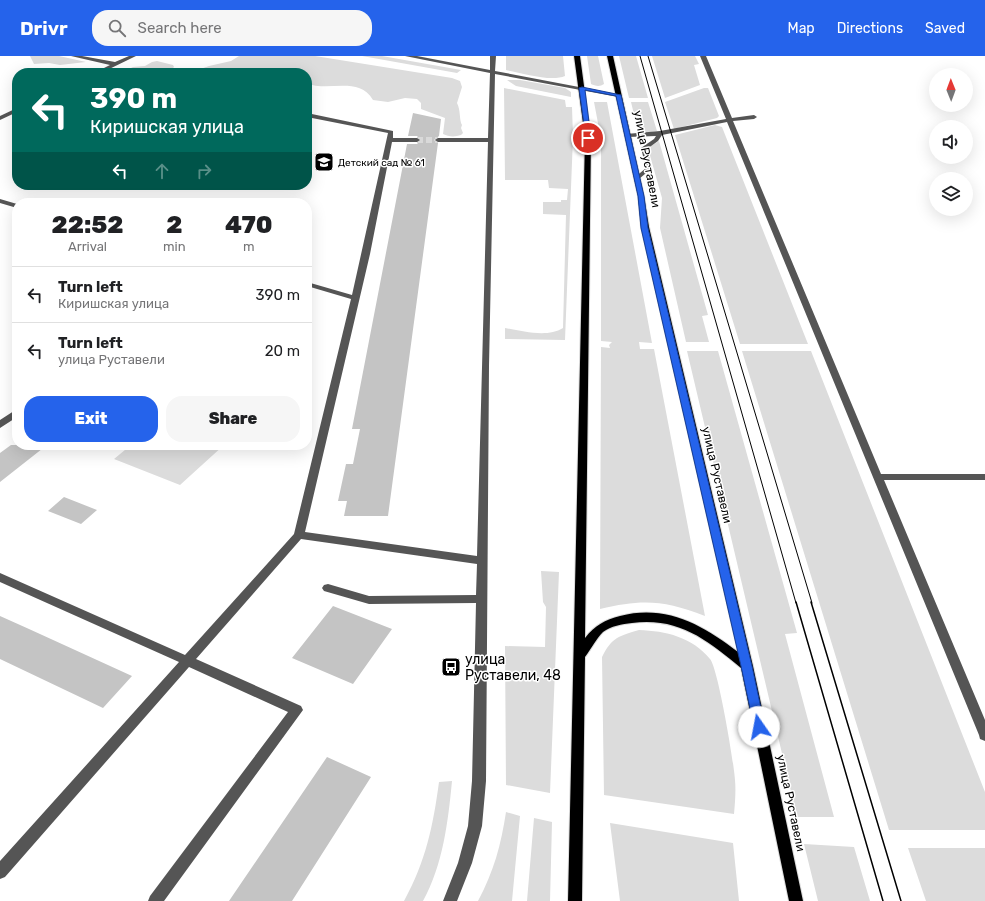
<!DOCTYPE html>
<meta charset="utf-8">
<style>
:root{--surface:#fff;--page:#f6f6f6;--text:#202124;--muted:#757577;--line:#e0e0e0;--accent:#2563eb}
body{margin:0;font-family:Rubik,sans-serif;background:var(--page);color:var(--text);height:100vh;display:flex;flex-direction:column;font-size:15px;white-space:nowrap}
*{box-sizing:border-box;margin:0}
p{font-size:13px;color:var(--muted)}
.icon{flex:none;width:22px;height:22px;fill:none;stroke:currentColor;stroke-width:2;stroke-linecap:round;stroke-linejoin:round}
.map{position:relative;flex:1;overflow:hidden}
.side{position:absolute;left:12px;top:142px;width:300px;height:252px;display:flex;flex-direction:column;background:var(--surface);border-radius:16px;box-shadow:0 4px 16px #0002}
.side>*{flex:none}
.hud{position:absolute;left:12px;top:12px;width:300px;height:122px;border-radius:16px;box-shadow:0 4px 16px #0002;background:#00695c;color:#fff;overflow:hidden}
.needle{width:26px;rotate:359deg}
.tools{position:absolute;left:929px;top:12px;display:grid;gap:8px}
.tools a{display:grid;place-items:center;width:44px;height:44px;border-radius:50%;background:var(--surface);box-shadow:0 4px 16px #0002;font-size:20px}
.pin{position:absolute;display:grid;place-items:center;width:34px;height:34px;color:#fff;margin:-17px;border:2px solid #fff;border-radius:50%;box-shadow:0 1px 4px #0007}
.me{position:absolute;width:44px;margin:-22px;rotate:348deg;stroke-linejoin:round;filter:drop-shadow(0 0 3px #0008)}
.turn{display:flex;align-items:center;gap:14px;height:84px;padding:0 12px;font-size:18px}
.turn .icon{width:52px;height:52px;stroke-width:2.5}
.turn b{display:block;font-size:28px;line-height:34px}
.lanes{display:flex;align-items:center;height:38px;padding:0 12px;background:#0003;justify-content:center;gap:20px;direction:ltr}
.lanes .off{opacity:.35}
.eta{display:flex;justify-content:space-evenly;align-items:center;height:68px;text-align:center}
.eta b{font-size:24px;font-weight:800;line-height:28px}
.cta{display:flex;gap:8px;margin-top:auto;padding:8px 12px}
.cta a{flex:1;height:46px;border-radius:16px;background:var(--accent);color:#fff;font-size:16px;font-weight:800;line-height:46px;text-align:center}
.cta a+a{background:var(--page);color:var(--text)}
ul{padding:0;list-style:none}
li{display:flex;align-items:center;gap:12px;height:56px;padding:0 12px;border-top:1px solid var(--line)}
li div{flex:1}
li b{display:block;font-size:15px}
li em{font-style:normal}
header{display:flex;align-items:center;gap:24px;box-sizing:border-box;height:56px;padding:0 20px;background:var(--accent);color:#fff}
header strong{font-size:19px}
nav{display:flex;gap:22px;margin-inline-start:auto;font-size:14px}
.search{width:280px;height:36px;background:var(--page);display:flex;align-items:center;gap:10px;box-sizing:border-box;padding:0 14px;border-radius:16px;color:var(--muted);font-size:15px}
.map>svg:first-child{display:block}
</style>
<header>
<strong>Drivr</strong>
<div class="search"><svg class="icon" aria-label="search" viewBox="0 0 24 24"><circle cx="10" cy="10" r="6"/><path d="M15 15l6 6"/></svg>Search here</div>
<nav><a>Map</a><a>Directions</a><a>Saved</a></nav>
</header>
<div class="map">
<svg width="985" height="845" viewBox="0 0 985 845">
<rect width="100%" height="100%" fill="#fff"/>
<path fill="#dcdcdc" d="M30 0H59L86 6 60 9 49 7 34 8Z
M239 0H315L452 22 460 25 462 31 457 47C461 55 459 64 462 69L461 72 463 77 461 79C455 81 449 81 443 78L445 62 421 53V47L417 43 405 42 388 46 373 44C358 19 327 37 307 27V17H128L125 15 133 11 145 10 152 6 157 5 173 9 174 11 172 13V15H195L209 10 231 5Z
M362 0H382L461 14 457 17Z
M506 0H563L565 20C551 26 522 17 506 14Z
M587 0H598L604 28C600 31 595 30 591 28Z
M619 0H636L648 42H629Z
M652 0H695L699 8 694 9 700 29 665 42Z
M507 24H520L565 32 571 36V41L516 30Z
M504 32 565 44 566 51H572L573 81 565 284 505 283V272C523 275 547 282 563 272L566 159 543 158V146H561V144H567L568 133 549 132 548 124H505Z
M704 32H708L719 60 717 62 674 73 665 46Z
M594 46H607L652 287 639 286 640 293H654L705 560C664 544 642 543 600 553L601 291 610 292 609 289 612 286 601 285V83Z
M631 46H648L657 75 645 77 638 75Z
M715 69 722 71 808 288H740L675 79Z
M659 85 708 259 702 260 709 286H686L660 172 662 142 649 96 651 90Z
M687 295H718L797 577 785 578 834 761H797Z
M742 295H811L985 736V774H889Z
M131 389H224L180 429 114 403Z
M541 515 559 516 550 737 506 729 505 590 545 591 546 551 543 546Z
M639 574C666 575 692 581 710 603 718 612 734 707 735 724 736 735 735 747 734 758L604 739 602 601C612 581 619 580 639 574Z
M452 725C448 766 443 809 423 845H404C426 805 433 770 439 726Z
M506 756 520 760 512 845H478C494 815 501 789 506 756Z
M534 762 552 766 550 845H527Z
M610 767 733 787 739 845H620Z
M804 788 854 791 870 845H818Z
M908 792H985V845H926Z"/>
<path fill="#c4c4c4" d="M413 57 441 63 439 80 434 84 438 87 388 460H344L347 445H338L346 408H353L360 373H352L407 88H417L421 84 417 80H408Z
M11 389H47L0 426V397Z
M64 441 97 454 81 468 48 455Z
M333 550 392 573 353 628 292 602Z
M0 560 29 573 132 620 103 652 0 603Z
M327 701 371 721 292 845H229Z"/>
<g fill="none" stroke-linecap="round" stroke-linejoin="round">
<path stroke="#d9d9d9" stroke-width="6" stroke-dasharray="6 3" stroke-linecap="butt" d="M417 84H438"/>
<g stroke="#dbdbdb" stroke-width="2">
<path id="major" d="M574 0H580L591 82 585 582C595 569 605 564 620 560 666 548 703 569 738 596L641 171 638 140 607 0H613L644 140 649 171 753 610 803 845H789L741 612C707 584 679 561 632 567 622 568 611 570 603 576 596 583 591 593 585 601L582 845H568L585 82Z"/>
</g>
<path fill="#555" fill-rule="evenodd" d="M71 0H82L115 6 129 0H136L101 17H94L110 9Z
M405 0H417L490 14V0H496L495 15 621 39 618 41 495 18 489 310 486 725 482 770 472 807 457 845H443L458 807 468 770 472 725 476 547 369 548 324 535 322 532 324 529 328 528 369 540 476 539 477 508 301 483 196 603 301 650 303 654 164 845H148L150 840 288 656 189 611 5 821 0 823V805L179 606 0 526V517L185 599 294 478 351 243 307 230V226L352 239 388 77 307 61V57L393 75V82H417L420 84 417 86H392L370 198 305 476 477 500 488 86H438L435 84 438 82H488L490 17Z
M700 0H706L732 62 754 59 757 61 754 63 733 65 881 418H985V424H884L985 664V685L980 683 979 679 727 66 662 79 658 85 647 93 652 112 639 123 634 122 646 112 641 92 654 83 656 80 628 81 626 80V78L660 75 726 63Z
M17 52V56L0 64V60Z
M0 143 17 148V152L0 147Z
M17 353V361L0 372V364Z"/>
<use href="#major" fill="#000" fill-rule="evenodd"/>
<path stroke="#000" stroke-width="1" d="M640 0 796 547
M648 0 812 547"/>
<path stroke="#000" stroke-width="1.5" d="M796 546 883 845
M811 546 901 845"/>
</g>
<path fill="#2563eb" stroke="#184099" d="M582 31 621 39 644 140 648 172 752 610 765 671 764 674 759 676 755 674 754 671 741 610 641 172 638 140 616 40 585 34 591 82 586 83 579 32Z"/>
<defs>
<g id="school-square" transform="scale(1)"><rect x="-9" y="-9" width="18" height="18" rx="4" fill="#000" stroke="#fff"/><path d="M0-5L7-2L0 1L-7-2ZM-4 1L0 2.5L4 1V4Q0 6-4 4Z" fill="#fff"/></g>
<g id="bus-square" transform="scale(1)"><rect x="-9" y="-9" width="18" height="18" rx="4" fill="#000" stroke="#fff"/><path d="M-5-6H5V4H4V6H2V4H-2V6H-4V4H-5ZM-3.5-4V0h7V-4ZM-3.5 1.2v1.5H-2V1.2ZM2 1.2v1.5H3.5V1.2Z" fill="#fff"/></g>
</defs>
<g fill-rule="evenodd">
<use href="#school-square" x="324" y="106"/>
<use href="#bus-square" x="451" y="611"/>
</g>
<g text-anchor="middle" stroke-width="3" stroke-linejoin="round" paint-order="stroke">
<g font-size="10" fill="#000" stroke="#fff" text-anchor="start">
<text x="338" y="110">Детский сад № 61</text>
</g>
<g font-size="12" fill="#000" stroke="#fff">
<text transform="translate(647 103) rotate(79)" y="4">улица Руставели</text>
<text transform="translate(717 419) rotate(77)" y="4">улица Руставели</text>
<text transform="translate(791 747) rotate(78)" y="4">улица Руставели</text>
</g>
<g font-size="14" fill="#000" stroke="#fff" text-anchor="start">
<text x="465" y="608">улица<tspan x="465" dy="16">Руставели, 48</tspan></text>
</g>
</g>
</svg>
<div class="tools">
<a><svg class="needle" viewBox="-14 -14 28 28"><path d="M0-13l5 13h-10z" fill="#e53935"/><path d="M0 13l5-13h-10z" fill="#757577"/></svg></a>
<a><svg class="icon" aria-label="sound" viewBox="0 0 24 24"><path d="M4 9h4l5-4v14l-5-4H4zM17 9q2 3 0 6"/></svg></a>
<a><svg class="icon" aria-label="layers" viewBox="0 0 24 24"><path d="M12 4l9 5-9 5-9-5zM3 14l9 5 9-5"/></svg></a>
</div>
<div class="pin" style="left:588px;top:82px;background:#d93025"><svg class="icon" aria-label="arrive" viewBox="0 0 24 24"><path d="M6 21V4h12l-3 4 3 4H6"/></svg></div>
<svg class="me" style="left:759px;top:671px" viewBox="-20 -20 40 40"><circle r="19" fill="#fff"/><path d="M0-13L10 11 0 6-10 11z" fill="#2563eb"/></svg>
<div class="hud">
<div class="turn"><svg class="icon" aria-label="left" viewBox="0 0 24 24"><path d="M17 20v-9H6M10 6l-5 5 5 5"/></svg><div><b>390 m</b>Киришская улица</div></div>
<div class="lanes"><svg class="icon" aria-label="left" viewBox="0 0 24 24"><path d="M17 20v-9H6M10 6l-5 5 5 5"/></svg><svg class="icon off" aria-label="ahead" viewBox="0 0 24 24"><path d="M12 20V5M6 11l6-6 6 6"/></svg><svg class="icon off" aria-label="right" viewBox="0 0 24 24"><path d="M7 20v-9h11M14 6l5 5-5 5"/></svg></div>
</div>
<section class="side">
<div class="eta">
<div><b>22:52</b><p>Arrival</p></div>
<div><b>2</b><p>min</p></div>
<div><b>470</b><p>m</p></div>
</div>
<ul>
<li><svg class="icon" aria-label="left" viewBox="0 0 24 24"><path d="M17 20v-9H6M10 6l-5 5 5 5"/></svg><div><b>Turn left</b><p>Киришская улица</p></div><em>390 m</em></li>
<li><svg class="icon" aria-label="left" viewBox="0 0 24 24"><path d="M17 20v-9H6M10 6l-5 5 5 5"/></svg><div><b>Turn left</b><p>улица Руставели</p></div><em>20 m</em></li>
</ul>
<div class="cta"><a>Exit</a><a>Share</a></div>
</section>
</div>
